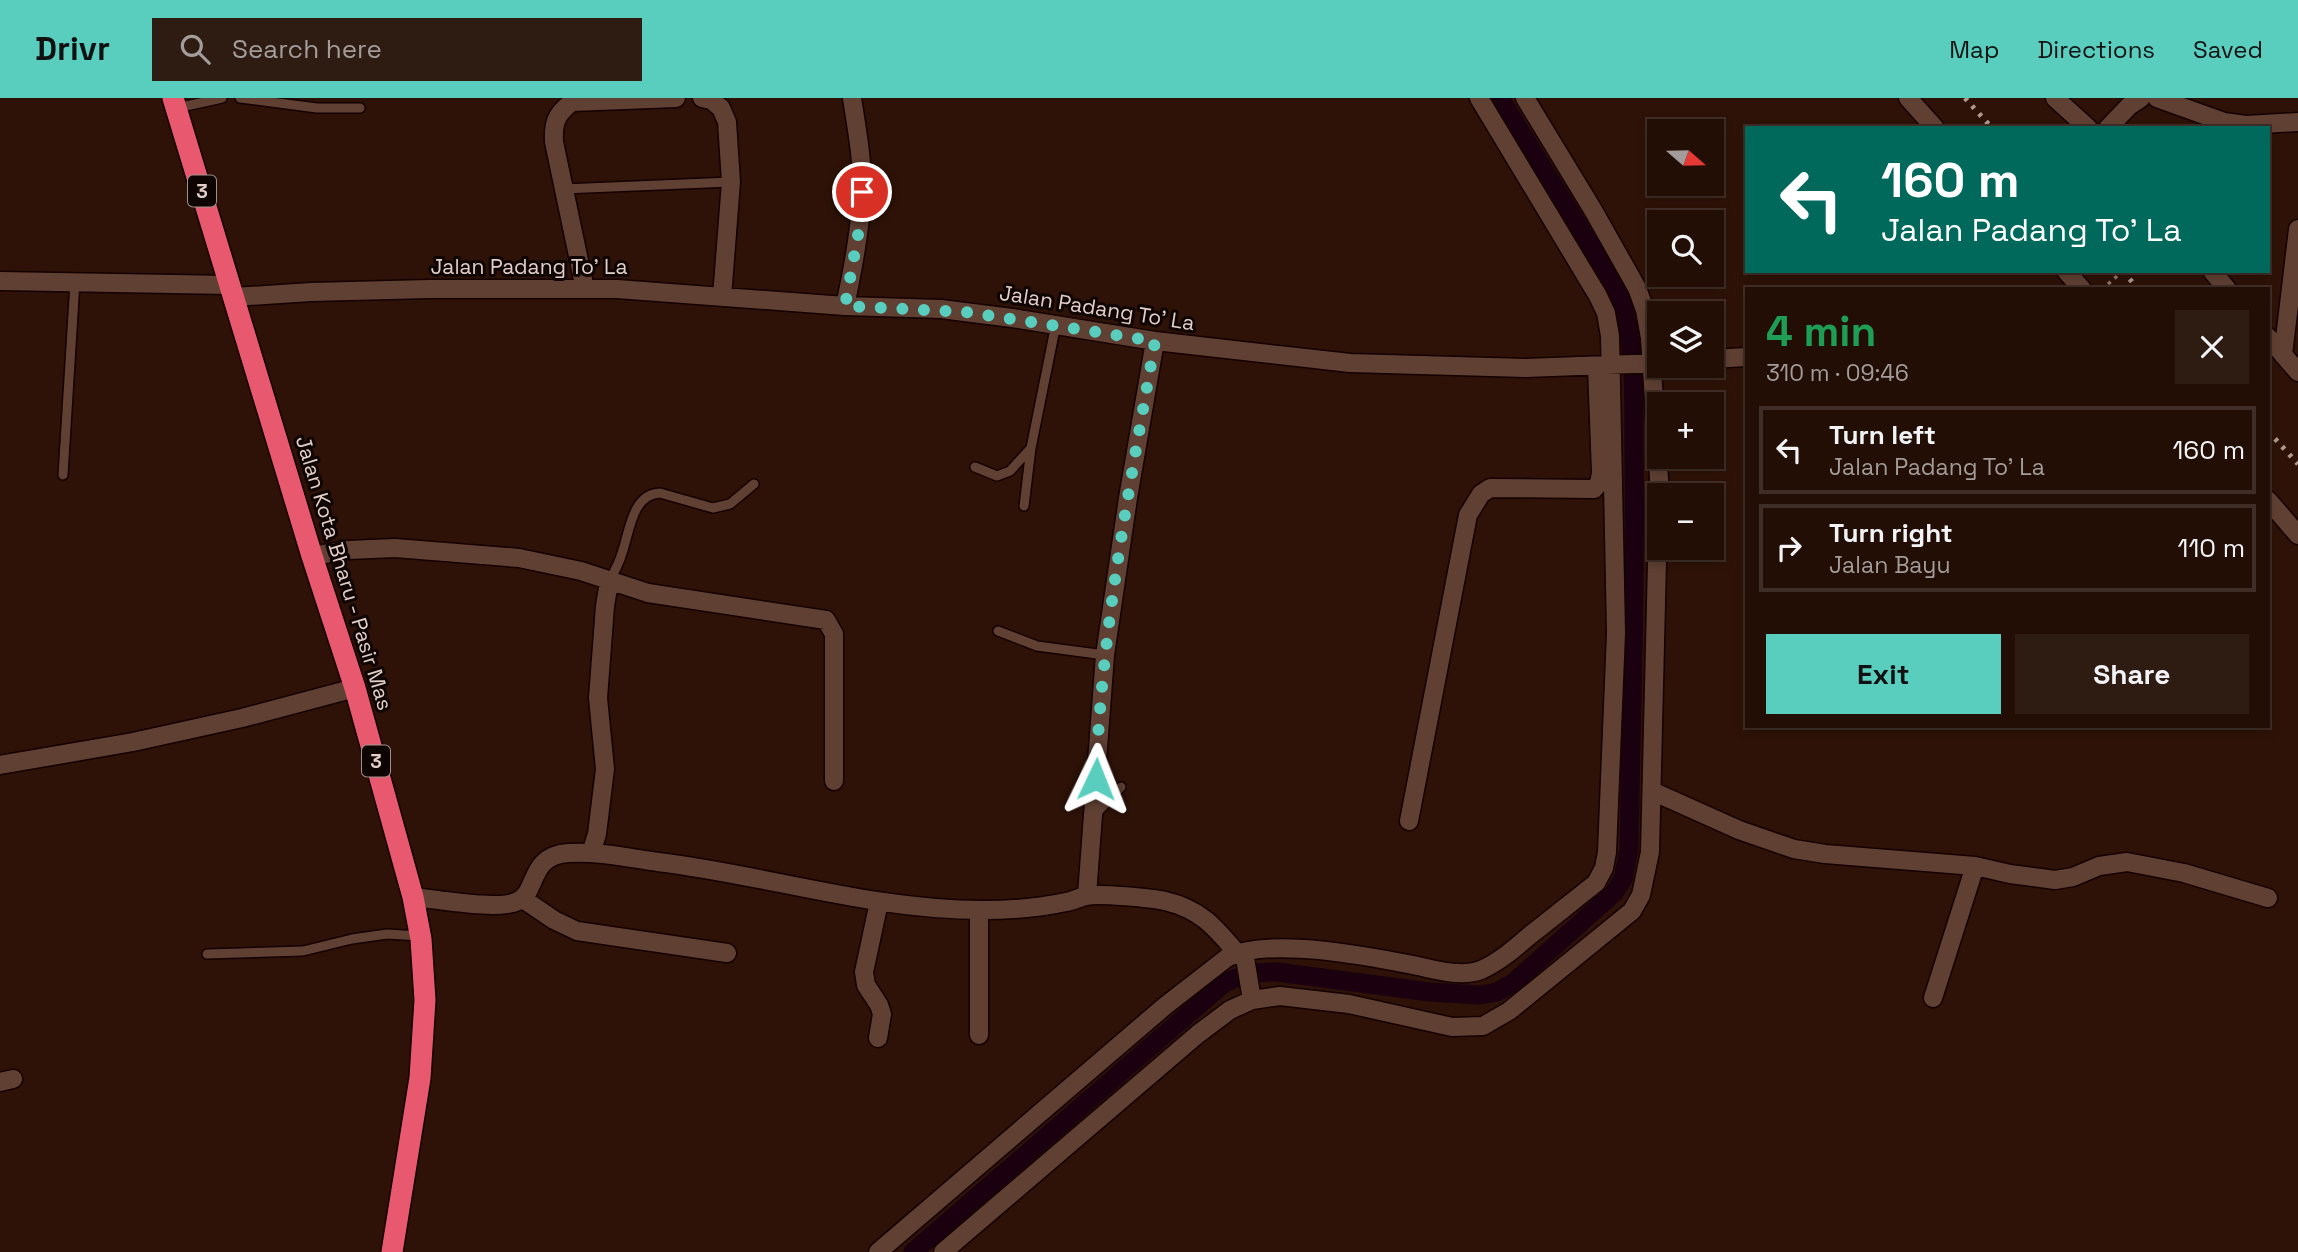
<!DOCTYPE html>
<meta charset="utf-8">
<style>
:root{--surface:#220e05;--page:#2e1c13;--text:#f1f3f6;--muted:#a29c9a;--line:#3f2e27;--accent:#59cebf}
body{margin:0;font-family:"Space Grotesk",sans-serif;background:var(--page);color:var(--text);height:100vh;display:flex;flex-direction:column;font-size:26px;white-space:nowrap}
*{box-sizing:border-box;margin:0}
p{font-size:23px;color:var(--muted)}
.icon{flex:none;width:38px;height:38px;fill:none;stroke:currentColor;stroke-width:2;stroke-linecap:round;stroke-linejoin:round}
.map{position:relative;flex:1;overflow:hidden}
.details{position:absolute;left:1745px;top:189px;width:525px;height:441px;display:flex;flex-direction:column;background:var(--surface);border-radius:0px;box-shadow:0 4px 10px #0003,0 0 0 2px var(--line)}
.details>*{flex:none}
.hud{position:absolute;left:1745px;top:28px;width:525px;height:147px;border-radius:0px;box-shadow:0 4px 10px #0003,0 0 0 2px var(--line);background:#00695c;color:#fff;overflow:hidden}
.needle{width:46px;rotate:110deg}
.buttons{position:absolute;left:1647px;top:21px;display:grid;gap:14px}
.buttons a{display:grid;place-items:center;width:77px;height:77px;border-radius:0px;background:var(--surface);box-shadow:0 4px 10px #0003,0 0 0 2px var(--line);font-size:35px}
.pin{position:absolute;display:grid;place-items:center;width:60px;height:60px;color:#fff;margin:-30px;border:4px solid #fff;border-radius:50%;box-shadow:0 2px 7px #0007}
.me{position:absolute;width:77px;margin:-38px;rotate:2deg;stroke-linejoin:round;filter:drop-shadow(0 0 5px #0008)}
.turn{display:flex;align-items:center;gap:24px;height:147px;padding:0 21px;font-size:32px}
.turn .icon{width:91px;height:91px;stroke-width:2.5}
.turn b{display:block;font-size:49px;line-height:60px}
.round{display:grid;place-items:center;flex:none;width:74px;height:74px;border-radius:0px;background:var(--page)}
.overview{display:flex;align-items:center;justify-content:space-between;height:119px;padding:0 21px}
h1{font-size:42px;font-weight:800;line-height:52px;color:#1e9e55}
.primary-button{display:flex;gap:14px;margin-top:auto;padding:14px 21px}
.primary-button a{flex:1;height:80px;border-radius:0px;background:var(--accent);color:#111;font-size:28px;font-weight:800;line-height:80px;text-align:center}
.primary-button a+a{background:var(--page);color:var(--text)}
ul{padding:0;list-style:none}
li{display:flex;align-items:center;gap:21px;height:88px;margin:0 14px 10px;padding:0 7px;border:4px solid var(--line);border-radius:0px}
li div{flex:1}
li b{display:block;font-size:26px}
li em{font-style:normal}
header{display:flex;align-items:center;gap:42px;box-sizing:border-box;height:98px;padding:0 35px;background:var(--accent);color:#111}
header strong{font-size:33px}
nav{display:flex;gap:38px;margin-inline-start:auto;font-size:24px}
.search{width:490px;height:63px;background:var(--page);display:flex;align-items:center;gap:18px;box-sizing:border-box;padding:0 24px;border-radius:0px;color:var(--muted);font-size:26px}
.map>svg:first-child{display:block}
</style>
<header>
<strong>Drivr</strong>
<div class="search"><svg class="icon" aria-label="search" viewBox="0 0 24 24"><circle cx="10" cy="10" r="6"/><path d="M15 15l6 6"/></svg>Search here</div>
<nav><a>Map</a><a>Directions</a><a>Saved</a></nav>
</header>
<div class="map">
<svg width="2298" height="1154" viewBox="0 0 2298 1154">
<rect width="100%" height="100%" fill="#2e1207"/>
<g fill="none" stroke-linecap="round" stroke-linejoin="round">
<path stroke="#1b0010" stroke-width="19" d="M913 1154 1223 886C1241 876 1257 874 1277 874L1430 894 1480 897 1497 894 1513 885 1614 795 1623 781 1629 751C1631 622 1636 492 1634 363 1633 306 1638 241 1616 189L1500 0"/>
<g stroke="#140100" stroke-width="12">
<path id="lane" d="M240 0 317 10H360
M177 10 222 0
M563 91 731 84
M975 369 997 378 1010 373 1031 350
M63 377 75 184
M1024 408 1031 350 1056 226
M609 483C615 473 620 463 623 452 630 431 633 396 660 395L713 410 730 406 754 386
M998 533 1037 548 1105 557
M1095 717 1121 689
M207 856 303 853 352 841 387 836 420 838"/>
</g>
<g stroke="#140100" stroke-width="21">
<path id="street" d="M702 0 711 2 721 10 727 24 731 84 722 199
M1908 0 1935 30
M2055 0 2088 30
M2157 0 2224 24 2246 27 2298 24
M2108 30 2129 8 2141 0
M2066 173 2082 191
M2212 173 2227 191
M0 183 230 187
M585 191 554 44C553 25 556 16 572 4L676 0
M234 199 311 194 429 191H617L845 208 941 211 1012 220 1155 243 1350 265 1526 270 1659 265
M845 208C853 171 860 134 862 96 863 64 857 32 852 0
M2268 239 2298 274
M2283 257 2298 131
M1712 261 1746 259
M2268 402 2298 437
M312 458 348 452 395 450 519 460 581 473 648 495 826 522 834 536V683
M0 667 133 644 242 620 355 590
M1652 693 1739 732 1794 751 1825 756 1975 768 2010 776 2055 782 2073 779 2099 768 2127 764 2184 775 2268 800
M1409 723 1468 417 1481 396 1490 390 1594 391 1599 385 1601 375 1597 269
M591 755 597 736 605 671 598 600 605 508 609 484
M1087 797 1105 557 1128 400 1155 243
M413 799C437 801 499 813 518 803 538 794 528 758 568 755 598 753 629 760 658 764 766 777 872 812 982 812 1010 812 1039 810 1066 804 1073 803 1080 799 1086 798 1097 795 1153 800 1165 803 1200 811 1215 829 1236 854
M523 801 554 822 577 833 727 855
M1244 854 1252 902
M1933 900 1975 768
M979 937V812
M878 940 882 916 879 907 866 887 864 874 879 804
M0 984 13 981
M878 1154 1165 908 1228 859C1270 839 1367 858 1413 867 1433 871 1460 880 1481 872 1499 864 1514 851 1529 838 1551 821 1573 803 1596 785L1604 770 1607 754 1616 535 1610 238 1606 215 1598 198 1479 0
M943 1154 1198 936 1230 912 1252 902 1280 898 1349 906 1452 929 1483 928 1509 913 1632 813 1641 797 1650 754 1659 381 1650 240 1645 212 1637 190 1593 112 1525 0"/>
</g>
<g stroke="#140100" stroke-width="24">
<path id="highway" d="M173 0 312 458 355 590 413 799 421 841 425 902 420 980 392 1154"/>
</g>
<path stroke="#8c756b" stroke-width="3.5" stroke-dasharray="3.5 5" stroke-linecap="butt" d="M2103 191 2108 186"/>
<use href="#lane" stroke="#604033" stroke-width="9"/>
<use href="#street" stroke="#604033" stroke-width="18"/>
<use href="#highway" stroke="#e8596f" stroke-width="21"/>
<path stroke="#ae988f" stroke-width="5" stroke-dasharray="3.5 7" stroke-linecap="butt" d="M1965 0 1992 30
M2123 173 2138 191
M2268 333 2298 366"/>
<path stroke="#8c756b" stroke-width="3.5" stroke-dasharray="3.5 5" stroke-linecap="butt" d="M2108 186 2123 173"/>
</g>
<g fill="none" stroke-linecap="round" stroke-linejoin="round">
<path stroke="#59cebf" stroke-width="12" stroke-dasharray="0 21.6" d="M862 94 858 137 845 208 965 214 1155 243C1130 388 1101 534 1096 681"/>
</g>
<g text-anchor="middle" stroke-width="6" stroke-linejoin="round" paint-order="stroke">
<g fill="#0e0402" stroke="#a2918b" stroke-width="2">
<rect x="188" y="77.5" width="28" height="31" rx="5"/>
<rect x="362" y="647.5" width="28" height="31" rx="5"/>
</g>
<g font-size="19" font-weight="bold" fill="#e2cec6">
<text x="202" y="100">3</text>
<text x="376" y="670">3</text>
</g>
<g font-size="21" fill="#e2cec6" stroke="#0e0402">
<text x="529" y="176">Jalan Padang To' La</text>
<text transform="translate(1097 210) rotate(9)" y="7">Jalan Padang To' La</text>
<text transform="translate(344 475) rotate(73)" y="7">Jalan Kota Bharu - Pasir Mas</text>
</g>
</g>
</svg>
<div class="buttons">
<a><svg class="needle" viewBox="-14 -14 28 28"><path d="M0-13l5 13h-10z" fill="#e53935"/><path d="M0 13l5-13h-10z" fill="#a29c9a"/></svg></a>
<a><svg class="icon" aria-label="search" viewBox="0 0 24 24"><circle cx="10" cy="10" r="6"/><path d="M15 15l6 6"/></svg></a>
<a><svg class="icon" aria-label="layers" viewBox="0 0 24 24"><path d="M12 4l9 5-9 5-9-5zM3 14l9 5 9-5"/></svg></a>
<a>+</a>
<a>−</a>
</div>
<div class="pin" style="left:862px;top:94px;background:#d93025"><svg class="icon" aria-label="arrive" viewBox="0 0 24 24"><path d="M6 21V4h12l-3 4 3 4H6"/></svg></div>
<svg class="me" style="left:1096px;top:681px" viewBox="-20 -20 40 40"><path d="M0-17L14 15 0 8-14 15z" fill="#59cebf" stroke="#fff" stroke-width="4"/></svg>
<div class="hud">
<div class="turn"><svg class="icon" aria-label="left" viewBox="0 0 24 24"><path d="M17 20v-9H6M10 6l-5 5 5 5"/></svg><div><b>160 m</b>Jalan Padang To' La</div></div>
</div>
<section class="details">
<div class="overview"><div><h1>4 min</h1><p>310 m · 09:46</p></div><a class="round"><svg class="icon" aria-label="close" viewBox="0 0 24 24"><path d="M6 6l12 12M18 6L6 18"/></svg></a></div>
<ul>
<li><svg class="icon" aria-label="left" viewBox="0 0 24 24"><path d="M17 20v-9H6M10 6l-5 5 5 5"/></svg><div><b>Turn left</b><p>Jalan Padang To' La</p></div><em>160 m</em></li>
<li><svg class="icon" aria-label="right" viewBox="0 0 24 24"><path d="M7 20v-9h11M14 6l5 5-5 5"/></svg><div><b>Turn right</b><p>Jalan Bayu</p></div><em>110 m</em></li>
</ul>
<div class="primary-button"><a>Exit</a><a>Share</a></div>
</section>
</div>
